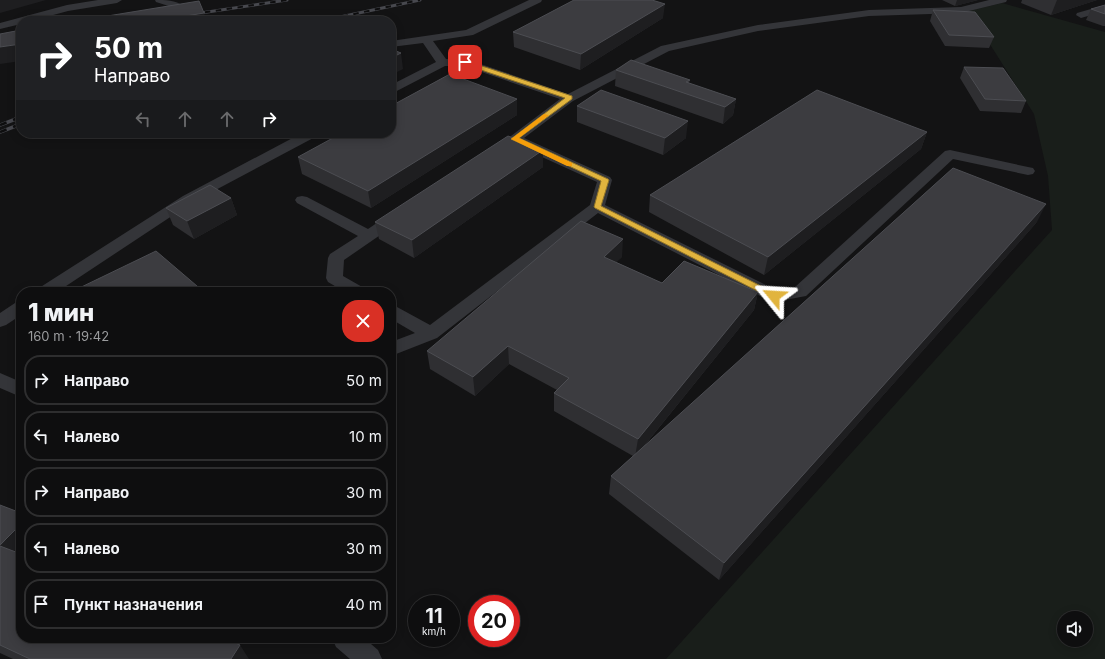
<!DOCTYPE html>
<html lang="ru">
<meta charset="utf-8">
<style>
:root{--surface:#0e0e0f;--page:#171718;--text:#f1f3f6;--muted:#9b9c9e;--line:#2e2e2f}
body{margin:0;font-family:Inter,sans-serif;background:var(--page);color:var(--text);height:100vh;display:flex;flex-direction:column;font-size:15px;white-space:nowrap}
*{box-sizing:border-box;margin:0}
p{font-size:13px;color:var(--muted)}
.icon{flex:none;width:22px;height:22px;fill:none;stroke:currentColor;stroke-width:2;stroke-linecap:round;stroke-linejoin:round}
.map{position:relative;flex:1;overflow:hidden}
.drawer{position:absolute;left:16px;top:287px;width:380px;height:356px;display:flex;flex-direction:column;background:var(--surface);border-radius:16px;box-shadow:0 2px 10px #0003,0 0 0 1px var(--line)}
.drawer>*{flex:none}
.banner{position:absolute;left:16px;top:16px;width:380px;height:122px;border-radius:16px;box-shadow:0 2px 10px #0003,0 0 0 1px var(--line);background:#202124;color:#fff;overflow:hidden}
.tools{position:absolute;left:1057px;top:611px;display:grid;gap:8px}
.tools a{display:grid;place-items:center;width:36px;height:36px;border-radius:50%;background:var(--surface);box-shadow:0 2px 10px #0003,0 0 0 1px var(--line);font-size:20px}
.speed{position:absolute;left:408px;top:595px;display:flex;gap:8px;font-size:20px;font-weight:700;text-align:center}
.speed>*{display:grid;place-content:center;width:52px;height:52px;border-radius:50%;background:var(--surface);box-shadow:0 2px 10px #0003,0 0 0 1px var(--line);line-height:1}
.speed small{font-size:10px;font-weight:400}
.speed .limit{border:6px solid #d22;background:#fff;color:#111}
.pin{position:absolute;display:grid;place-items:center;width:34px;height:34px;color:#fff;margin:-17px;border-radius:8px;box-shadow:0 2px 6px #0006}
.me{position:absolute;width:44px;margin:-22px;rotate:297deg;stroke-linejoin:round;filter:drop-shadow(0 0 3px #0008)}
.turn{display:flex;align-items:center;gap:14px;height:84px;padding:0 12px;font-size:18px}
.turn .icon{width:52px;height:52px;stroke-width:2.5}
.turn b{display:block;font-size:28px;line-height:34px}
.lanes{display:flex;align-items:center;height:38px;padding:0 12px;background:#0003;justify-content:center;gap:20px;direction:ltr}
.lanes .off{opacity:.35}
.round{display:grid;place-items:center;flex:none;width:42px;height:42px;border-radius:16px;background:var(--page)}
.summary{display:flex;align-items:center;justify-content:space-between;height:68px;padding:0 12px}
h1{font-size:24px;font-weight:800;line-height:30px}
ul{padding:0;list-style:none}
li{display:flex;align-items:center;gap:12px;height:50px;margin:0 8px 6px;padding:0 4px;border:2px solid var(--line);border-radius:16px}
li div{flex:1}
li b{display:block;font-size:15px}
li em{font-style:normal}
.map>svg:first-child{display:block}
</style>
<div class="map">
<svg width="1105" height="659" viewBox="0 0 1105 659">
<rect width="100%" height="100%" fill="#131314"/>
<path fill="#191e1a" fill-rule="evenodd" d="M1002 3 1105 32V659H666L1052 230 1048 176 1034 114 969 11ZM1064 618H1086V640H1064Z"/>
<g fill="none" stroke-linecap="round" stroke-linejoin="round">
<path fill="#343539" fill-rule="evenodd" d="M98 0H122L117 3 68 11 31 21H21V24L0 29V23L67 5Z
M155 0C165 0 176 0 183 6L178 9 156 2Z
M529 0H542L541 2 473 35 433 41 446 59 469 60 568 94 661 46 758 25 869 10 961 7 989 0H1007L1006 2 961 13 869 16 758 31 669 51 573 101 524 138 610 177 612 180 605 205 776 290 795 287 945 151 950 150 1028 167 1033 168 1035 171 1033 174 1028 175 953 159 806 296 774 302 768 300 598 213 437 338 391 356V342L415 333 391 319V305L397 307 430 325 590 205 597 182 509 142 507 139 560 99 464 66H445L391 94V85L436 62 423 43 391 47V41L466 30Z
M1105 5V11L1081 18 1076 15 1077 13Z
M302 133H319L317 136 193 202 57 292H36L39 288 183 196Z
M302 196 307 197 368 229C378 223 390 211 402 214L405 217 402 220 344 260 343 276 364 288 367 292H345L328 282 326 278 328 258 330 254 358 236 297 203 295 200 297 197Z
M21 301V315L6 325 0 327V313L15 303Z
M0 373 21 382V397L0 388Z
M332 638H364L378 650 382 659H350L336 647Z"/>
<g stroke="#47484e" stroke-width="3">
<path id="rail-far1" d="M194 14 287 0
M321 21 420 0"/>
</g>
<g stroke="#47484e" stroke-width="3.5">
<path id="rail" d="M0 125 21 117
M0 132 21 124"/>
</g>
<use href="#rail-far1" stroke="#0e0e0f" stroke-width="2" stroke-dasharray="5.5" stroke-linecap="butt"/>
<use href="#rail" stroke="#0e0e0f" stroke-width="2.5" stroke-dasharray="7" stroke-linecap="butt"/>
</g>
<path fill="#2f2f32" d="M942 0H978L955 6Z
M1022 0H1097L1051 15 1021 3Z
M1105 5V26H1103L1086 20 1091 9Z
M933 10 994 37 989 48 945 46 930 21Z
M663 18 580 70 514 47 513 32Z
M964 67 1026 101 1021 113 980 111 960 78Z
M616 70 690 80 689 83 736 99 733 115 723 124 615 86Z
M517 99V115L371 208 302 174 298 157Z
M577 106 686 138 663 155 577 122Z
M927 132 921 149 764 275 649 212 650 195Z
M543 150V167L414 258 379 239 375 222Z
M231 198 237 215 194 239 173 225 166 208Z
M1037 222 719 580 609 494 611 476 633 456 554 411V393L557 390 509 364 475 396 430 369 427 351 622 257 616 262 662 283 758 292 754 310 645 445Z
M0 505 21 638 249 659H13L0 653Z"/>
<path fill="#1e1e20" d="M0 0H46L0 13Z
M957 0H978L955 6Z
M1057 0H1097L1051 15Z
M665 4 663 18 580 70 581 54Z
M204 13 207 21H156Z
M21 44V61L0 64V47Z
M401 53 403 69 391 75V58Z
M517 99V115L371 208 368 191Z
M736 99 733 115 723 124 725 107Z
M688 121 686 138 663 155 665 138Z
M927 132 921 149 764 275 768 257Z
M543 150V167L414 258 412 240Z
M231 198 237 215 194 239 187 221Z
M1046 204 1037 222 719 580 724 563Z
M623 239 622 257 603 275 604 257Z
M758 292 754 310 635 457 638 439Z
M508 346 509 364 475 396 473 377Z
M21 524V557L0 546Z
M240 645 249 659H231Z"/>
<path fill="#3c3c40" stroke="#4c4d52" d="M574 0H652L665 4 581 54 513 32Z
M199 1 204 13 156 21H77Z
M1105 5V14L1091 9Z
M933 10 975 12 994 37 949 35Z
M21 30V44L0 47V34Z
M391 49 401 53 391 58Z
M631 60 690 80 686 82 736 99 725 107 616 70Z
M964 67 1003 68 1026 101 985 99Z
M450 74 517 99 368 191 298 157 342 133H391V106Z
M601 90 688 121 665 138 577 106Z
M817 90 927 132 768 257 650 195Z
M508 136 543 150 412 240 375 222Z
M953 168 1046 204 724 563 611 476Z
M210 185 231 198 187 221 166 208Z
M581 221 623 239 604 257 662 283 684 261 758 292 638 439 554 393 569 378 508 346 473 377 427 351Z
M156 251 204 292H71Z
M0 505 21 513V524L0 545Z
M0 546 21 554V638H224L240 645 231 659H30L0 645Z"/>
<path fill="#e1b43e" stroke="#927528" d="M463 61H467L572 96V99L519 138 608 179 609 180 601 206 777 294 778 296 777 298H771L595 208 594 207 601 181 511 139 565 98 463 64Z"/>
<path fill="#f59e0b" d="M544 114 549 115 519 138 572 163V166H567L511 139Z"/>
</svg>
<div class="tools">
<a><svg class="icon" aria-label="sound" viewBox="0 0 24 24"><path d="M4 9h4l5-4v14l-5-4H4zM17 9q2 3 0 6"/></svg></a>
</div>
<div class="speed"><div>11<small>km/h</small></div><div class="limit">20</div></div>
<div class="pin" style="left:465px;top:62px;background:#d93025"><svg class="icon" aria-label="arrive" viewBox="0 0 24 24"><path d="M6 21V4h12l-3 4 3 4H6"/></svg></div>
<svg class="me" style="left:774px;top:296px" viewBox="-20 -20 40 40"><path d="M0-17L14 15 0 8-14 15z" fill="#e1b43e" stroke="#fff" stroke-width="4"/></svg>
<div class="banner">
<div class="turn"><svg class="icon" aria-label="right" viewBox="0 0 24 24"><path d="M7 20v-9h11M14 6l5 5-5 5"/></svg><div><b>50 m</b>Направо</div></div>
<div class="lanes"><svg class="icon off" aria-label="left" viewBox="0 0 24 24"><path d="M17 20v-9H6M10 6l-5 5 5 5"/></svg><svg class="icon off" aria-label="ahead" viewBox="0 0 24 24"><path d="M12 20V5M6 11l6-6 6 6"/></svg><svg class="icon off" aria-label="ahead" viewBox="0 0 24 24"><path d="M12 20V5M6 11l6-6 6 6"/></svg><svg class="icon" aria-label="right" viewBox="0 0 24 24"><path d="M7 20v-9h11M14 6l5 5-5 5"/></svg></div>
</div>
<section class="drawer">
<div class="summary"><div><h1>1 мин</h1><p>160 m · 19:42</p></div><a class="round" style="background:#d93025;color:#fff"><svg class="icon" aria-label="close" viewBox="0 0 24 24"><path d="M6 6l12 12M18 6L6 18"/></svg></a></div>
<ul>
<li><svg class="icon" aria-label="right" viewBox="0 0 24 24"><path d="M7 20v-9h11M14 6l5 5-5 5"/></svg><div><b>Направо</b></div><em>50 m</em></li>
<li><svg class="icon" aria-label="left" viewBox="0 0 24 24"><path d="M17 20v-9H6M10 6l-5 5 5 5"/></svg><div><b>Налево</b></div><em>10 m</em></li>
<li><svg class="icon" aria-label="right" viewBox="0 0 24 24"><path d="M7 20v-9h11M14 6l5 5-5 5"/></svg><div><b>Направо</b></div><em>30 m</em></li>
<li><svg class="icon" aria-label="left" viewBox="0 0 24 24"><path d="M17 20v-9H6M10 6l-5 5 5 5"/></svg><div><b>Налево</b></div><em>30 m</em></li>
<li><svg class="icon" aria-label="arrive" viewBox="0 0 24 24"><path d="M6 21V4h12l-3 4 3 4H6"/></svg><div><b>Пункт назначения</b></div><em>40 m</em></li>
</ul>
</section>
</div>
